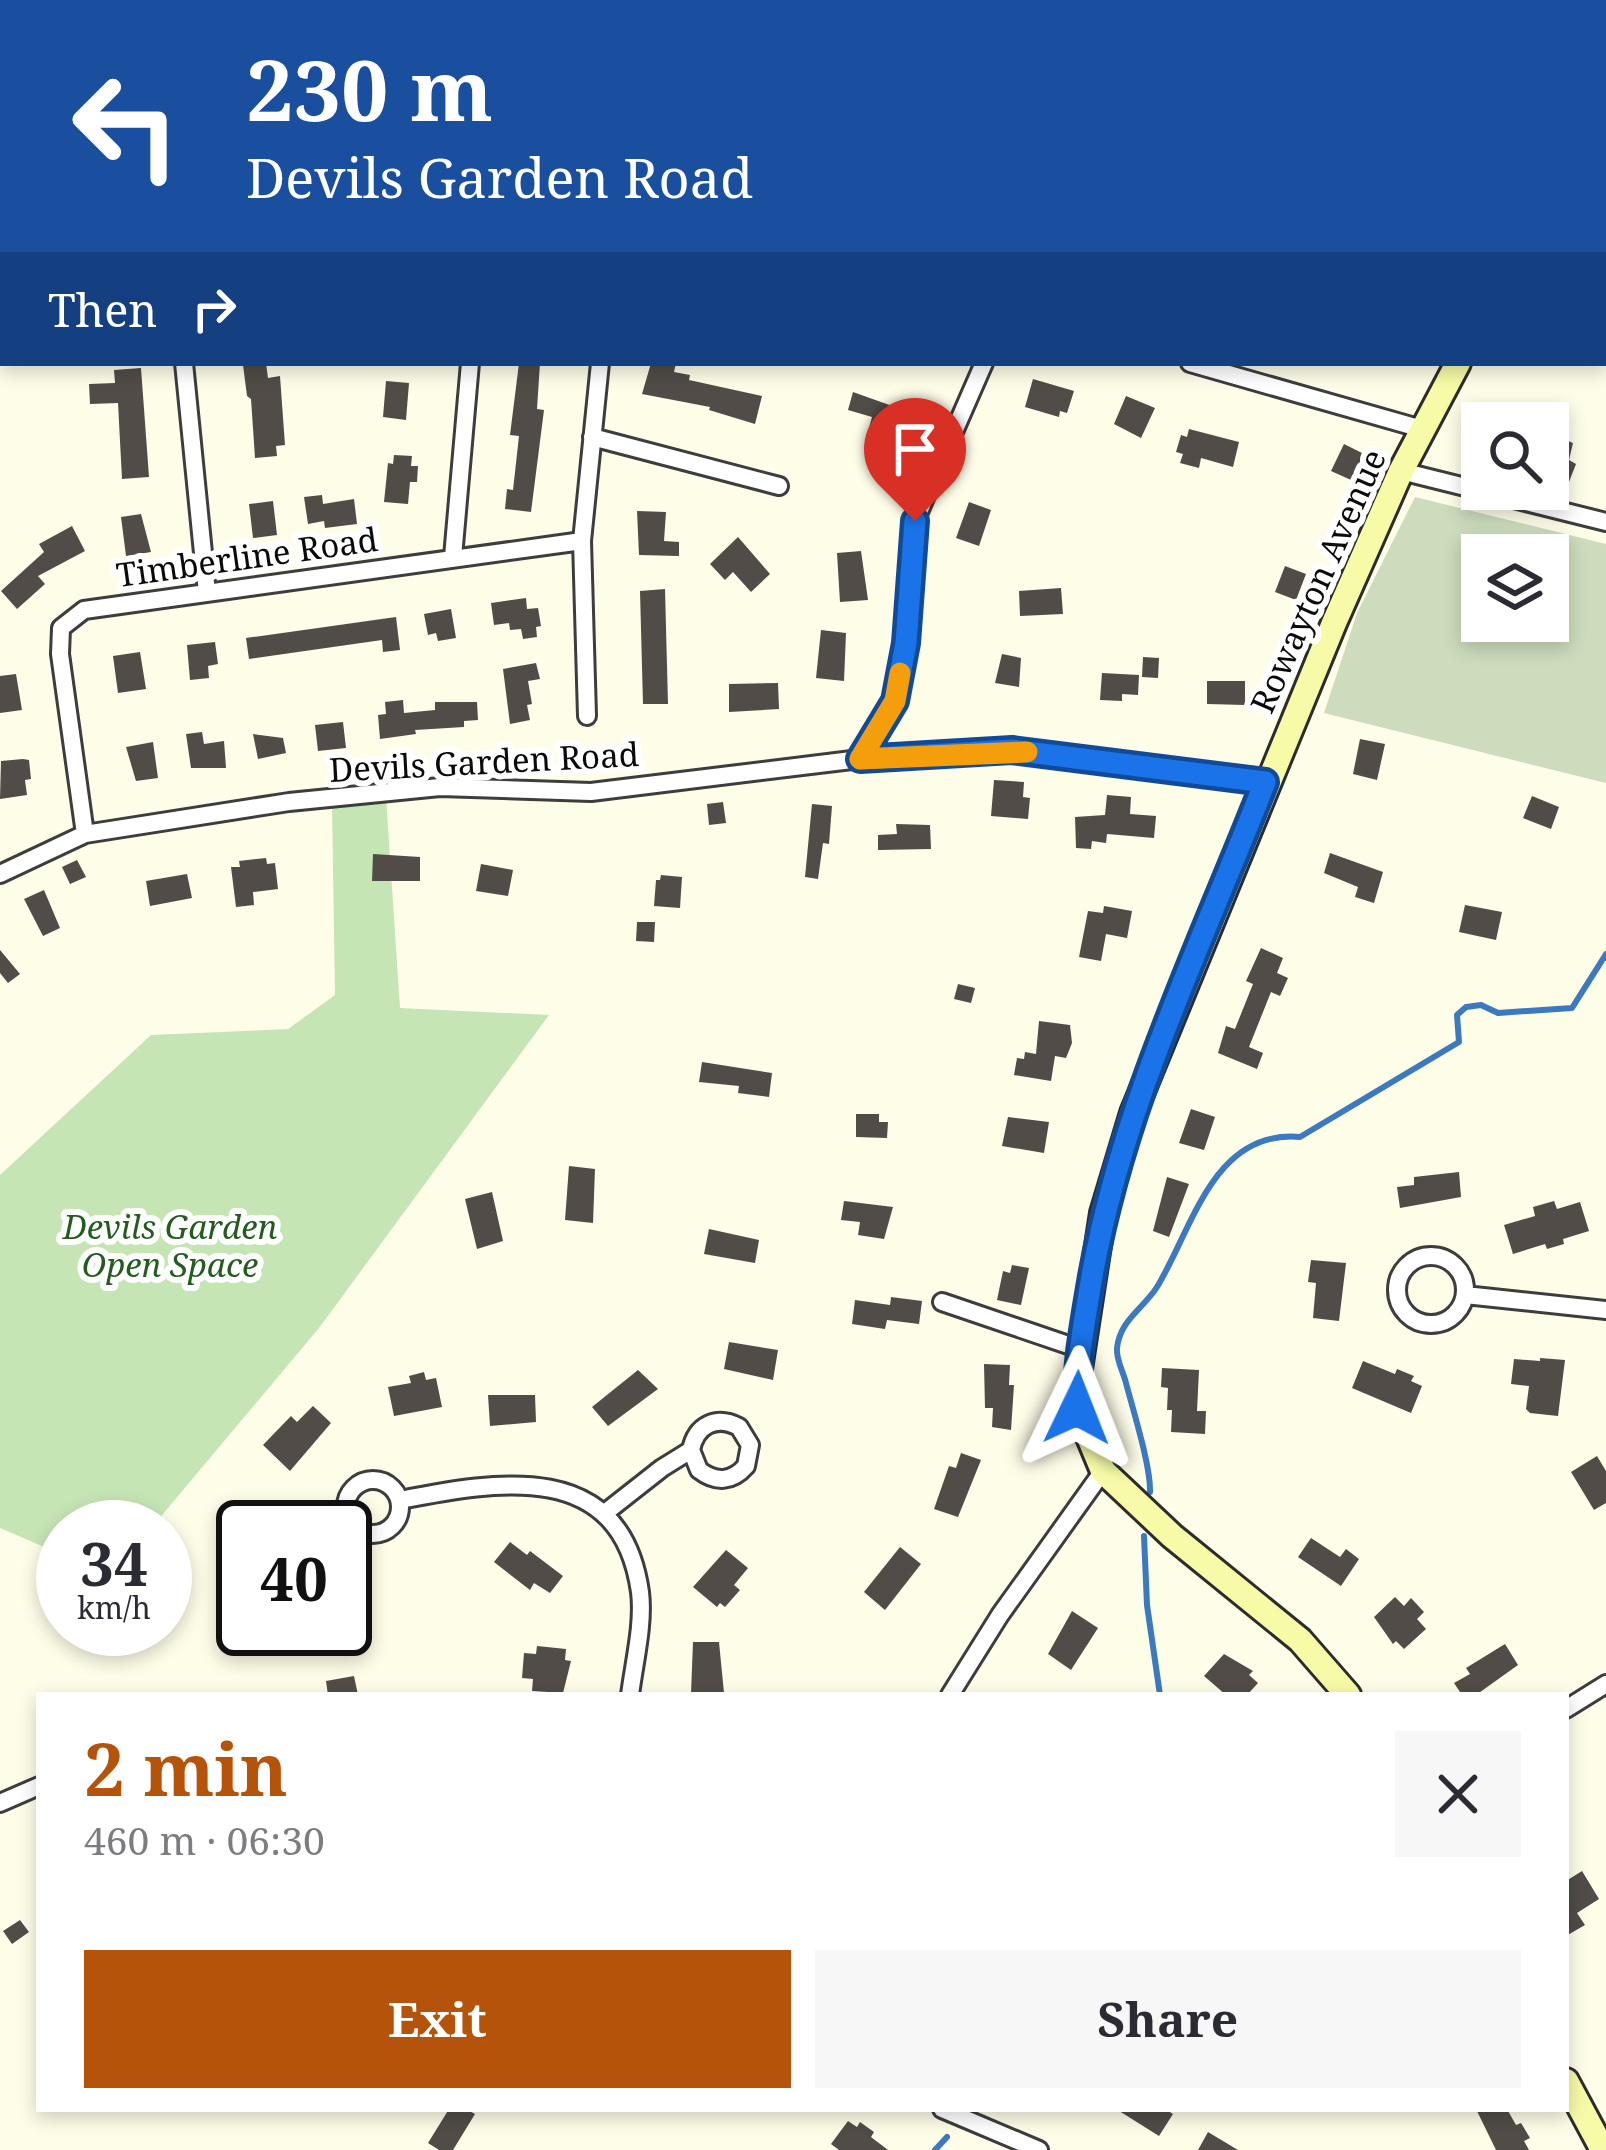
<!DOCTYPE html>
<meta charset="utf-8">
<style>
:root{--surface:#fff;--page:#f7f7f7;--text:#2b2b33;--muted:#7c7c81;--accent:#b45309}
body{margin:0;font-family:"Noto Serif",serif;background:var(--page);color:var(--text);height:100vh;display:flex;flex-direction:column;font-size:45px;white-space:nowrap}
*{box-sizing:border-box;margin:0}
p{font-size:39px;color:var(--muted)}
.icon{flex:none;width:66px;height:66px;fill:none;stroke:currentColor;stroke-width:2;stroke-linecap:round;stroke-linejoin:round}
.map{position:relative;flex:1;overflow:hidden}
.side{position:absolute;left:36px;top:1692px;width:1533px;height:420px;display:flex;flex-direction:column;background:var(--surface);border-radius:0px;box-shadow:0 6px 18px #0003}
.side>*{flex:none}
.hud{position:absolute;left:0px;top:0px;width:1608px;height:366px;box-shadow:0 6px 18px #0003;background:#1a4fa0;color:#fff;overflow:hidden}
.tools{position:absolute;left:1461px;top:402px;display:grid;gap:24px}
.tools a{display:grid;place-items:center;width:108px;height:108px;border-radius:0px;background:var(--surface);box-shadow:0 6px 18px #0003;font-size:60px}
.speed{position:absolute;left:36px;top:1500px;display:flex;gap:24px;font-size:60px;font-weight:700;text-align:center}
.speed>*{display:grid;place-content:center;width:156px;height:156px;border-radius:50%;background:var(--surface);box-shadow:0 6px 18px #0003;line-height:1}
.speed small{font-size:30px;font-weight:400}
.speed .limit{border:6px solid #111;border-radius:18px;background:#fff;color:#111}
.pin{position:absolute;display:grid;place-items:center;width:102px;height:102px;color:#fff;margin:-123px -51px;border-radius:50% 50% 50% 0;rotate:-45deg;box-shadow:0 0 12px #0007}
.pin .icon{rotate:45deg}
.me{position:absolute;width:132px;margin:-66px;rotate:2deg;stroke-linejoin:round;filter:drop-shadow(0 0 9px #0008)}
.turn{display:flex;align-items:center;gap:42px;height:252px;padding:0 48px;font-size:54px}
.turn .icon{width:156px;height:156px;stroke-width:2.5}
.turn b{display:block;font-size:84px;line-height:102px}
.then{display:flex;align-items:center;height:114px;padding:0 48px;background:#0003;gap:24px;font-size:45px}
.round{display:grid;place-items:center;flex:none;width:126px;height:126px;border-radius:0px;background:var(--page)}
.overview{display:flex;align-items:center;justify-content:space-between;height:204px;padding:0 48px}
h1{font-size:72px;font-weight:700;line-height:90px;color:var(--accent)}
.primary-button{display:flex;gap:24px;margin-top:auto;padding:24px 48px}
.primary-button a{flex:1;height:138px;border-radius:0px;background:var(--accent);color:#fff;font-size:48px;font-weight:700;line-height:138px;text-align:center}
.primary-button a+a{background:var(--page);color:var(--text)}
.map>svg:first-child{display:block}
</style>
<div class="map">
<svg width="1606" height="2150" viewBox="0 0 1606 2150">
<rect width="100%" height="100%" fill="#fefde8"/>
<path fill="#c6e5b5" d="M386 797 400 1008 549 1015 319 1328 152 1527H63V1555L0 1528V1175L151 1035 288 1029 335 995 332 807Z"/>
<path fill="#cddcbc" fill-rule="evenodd" d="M1415 497 1606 544V783L1324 713 1357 613ZM1482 555H1548V621H1482Z"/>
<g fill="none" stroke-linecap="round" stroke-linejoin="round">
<path stroke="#3c79c3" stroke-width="6" d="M1150 1492C1151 1467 1133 1410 1126 1383 1123 1371 1116 1360 1117 1348 1120 1320 1143 1309 1157 1287 1192 1230 1213 1129 1300 1137L1459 1042 1457 1015 1466 1007 1481 1005 1498 1013 1572 1008 1606 954
M1144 1536 1147 1605 1160 1695
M935 2150 947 2137"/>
</g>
<path fill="#514c47" d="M266 363 268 378 280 376 285 445 276 446 277 456 255 458 251 399 247 396 243 365Z
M519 363H540L537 409 544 410 531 512 505 509 507 489 513 490 519 436 510 435Z
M651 363H676L674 372 690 375 689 380 762 396 755 424 709 410 710 407 642 394Z
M141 368 149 477 122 479 118 403 90 404 89 384 115 383 114 370Z
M1033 379 1074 391 1067 413 1060 411 1059 417 1025 407Z
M386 381 409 383 406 420 383 417Z
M853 392 909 412 900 438 869 428 872 417 848 410Z
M1126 396 1155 408 1141 438 1114 424Z
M1548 425 1569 433 1566 440 1573 443 1569 460 1576 464 1567 487 1548 479Z
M1189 429 1239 442 1233 467 1201 458 1199 468 1180 463 1183 454 1176 452 1181 435 1187 437Z
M1344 444 1364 454 1351 480 1331 471Z
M394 455 412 456 411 466H418L417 482H410L408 504 384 502 388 463 393 464Z
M322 495 323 504 354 499 357 524 325 528 324 521 308 524 304 497Z
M273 501 277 535 253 538 249 504Z
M969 502 991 510 979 546 956 538Z
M637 511 666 512 664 541 679 542V556L639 555Z
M141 514 151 552 126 556 121 517Z
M72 526 85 551 38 576 45 584 17 609 1 591 44 552 39 544Z
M738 537 770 574 751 592 733 572 725 580 710 564Z
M861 551 868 600 840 602 837 553Z
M1285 566 1306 574 1296 600 1275 592Z
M1061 588 1063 614 1020 616 1019 591Z
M665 589 668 704H643L640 591Z
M526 598 527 609 538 608 541 626 536 627 537 637 523 639 521 629 510 630 509 623 494 625 491 603Z
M451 609 456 638 438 641 436 633 428 635 424 614Z
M396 617 400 650 383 652 382 640 249 659 246 638Z
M821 630 846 633 844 681 816 678Z
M215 642 218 664 208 666 209 678 190 680 187 645Z
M140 652 146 689 118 693 113 656Z
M1002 654 1021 658 1019 687 995 683Z
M1143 657 1159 658 1158 678 1142 677Z
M536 663 540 679 528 681 532 704 527 705 530 720 510 724 503 669Z
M1102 673 1139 675 1138 695 1122 694V701L1100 700Z
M16 674 22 710 0 713V676Z
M1207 681H1245V705L1207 704Z
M778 683 779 709 729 712V684Z
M403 700 404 713 435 710V702H477L478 720 464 721V727L415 730 416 734 380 739 378 715 386 714 385 702Z
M343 722 346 748 318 751 315 725Z
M202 732 204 744 224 741 226 768H191L186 734Z
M253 734 283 738 286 753 258 759Z
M1360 739 1385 744 1377 780 1353 774Z
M153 742 158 778 136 781 126 747Z
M23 759 29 760 31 779 25 780 27 795 0 799 1 761Z
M994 780 1024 782 1023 797 1030 798 1028 819 991 816Z
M1107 795 1131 797 1130 814 1156 816 1154 838 1107 834 1106 843 1092 841 1091 849 1076 848 1075 817 1105 815Z
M1532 796 1559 807 1551 829 1523 818Z
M723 802 726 823 709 825 707 804Z
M812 804 832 806 829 844 823 843 818 879 805 877Z
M896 824 930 825 931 849 878 850V835L897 834Z
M1330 853 1383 872 1374 903 1355 897 1358 887 1324 873Z
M373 854 420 857V881H372Z
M266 858 267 864 275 863 278 889 253 892 254 905 236 907 231 867H240L239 861Z
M77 860 86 877 70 884 62 867Z
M481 864 513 870 508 896 476 891Z
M187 874 192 898 150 906 146 881Z
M661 875 682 877 680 908 654 906 656 880H660Z
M44 890 60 928 43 936 24 899Z
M1465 905 1502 912 1496 940 1459 932Z
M1104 906 1132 911 1127 938 1106 934 1101 961 1079 957 1088 911 1103 913Z
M637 922H655L654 942 636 941Z
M1261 948 1283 958 1277 973 1288 978 1280 996 1271 992 1249 1047 1263 1053 1257 1069 1218 1053 1226 1026 1235 1029 1253 984 1246 981Z
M0 950 20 974 8 983 0 973Z
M958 984 975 988 971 1003 954 999Z
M1039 1021 1070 1025 1072 1043 1066 1058 1055 1056 1051 1081 1014 1075 1017 1058 1024 1059 1025 1052 1036 1054Z
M702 1062 772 1073 769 1097 738 1093 739 1086 699 1082Z
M1191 1109 1215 1117 1204 1150 1179 1143Z
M856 1114H879V1122H888L887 1138 856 1137Z
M1008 1117 1049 1122 1044 1153 1002 1146Z
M569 1166 595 1169 593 1223 565 1220Z
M1459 1172 1461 1197 1400 1208 1397 1187 1414 1185V1177Z
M1167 1177 1189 1184 1169 1237 1153 1231Z
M492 1192 503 1241 477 1249 465 1199Z
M844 1201 893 1207 884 1239 858 1235 860 1222 841 1220Z
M1554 1201 1557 1209 1580 1202 1589 1231 1563 1239 1564 1244 1547 1249 1545 1244 1513 1254 1504 1225 1535 1216 1533 1207Z
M709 1229 759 1240 755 1263 704 1254Z
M1311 1260 1346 1263 1339 1321 1313 1318 1316 1283 1308 1282Z
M1012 1265 1029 1268 1021 1305 997 1300 1003 1271 1010 1273Z
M891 1297 922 1301 919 1324 887 1320 885 1329 852 1324 855 1300 890 1305Z
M729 1342 778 1350 773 1380 724 1369Z
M1540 1358 1565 1360 1558 1416 1530 1413 1526 1409 1529 1386 1511 1384 1514 1359 1540 1361Z
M1363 1361 1395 1374 1397 1369 1414 1376 1411 1381 1422 1386 1411 1413 1352 1388Z
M984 1364 1010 1365 1009 1385H1014L1011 1430 992 1427 993 1408H985Z
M1162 1368 1199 1370 1197 1411H1206L1205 1434 1171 1432 1172 1410H1167L1168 1388 1161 1387Z
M638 1370 658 1389 608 1426 592 1407Z
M424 1372 426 1380 436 1378 442 1407 394 1416 388 1387 411 1383 409 1376Z
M488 1395H535L536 1422 490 1426Z
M313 1406 331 1423 290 1471 263 1445 291 1416 297 1422Z
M961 1453 981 1460 958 1517 934 1509 949 1466 956 1468Z
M1597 1456 1606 1471V1503L1594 1510 1571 1472Z
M269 1510 271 1527H245L243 1513Z
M1311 1538 1340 1557 1346 1549 1359 1559 1341 1586 1298 1557Z
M510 1542 527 1555 530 1551 563 1576 550 1593 534 1583 530 1590 494 1562Z
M900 1547 921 1564 885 1610 864 1592Z
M726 1550 748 1568 734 1585 740 1590 725 1607 720 1603 717 1607 693 1587Z
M1395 1597 1404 1606 1411 1598 1424 1612 1417 1619 1426 1629 1404 1649 1396 1641 1393 1644 1374 1617Z
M1072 1611 1098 1628 1071 1670 1048 1654Z
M693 1642H719L724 1693H691Z
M1505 1644 1518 1665 1476 1695H1462L1454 1683 1470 1674 1466 1668Z
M537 1646 566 1649 565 1660 571 1661 563 1693 532 1691 533 1679 522 1678 524 1653 536 1654Z
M1224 1654 1253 1671 1249 1675 1258 1683 1247 1695H1226L1204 1676Z
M354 1676 358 1695H328L326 1681Z
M1582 1871 1599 1899 1577 1913 1585 1925 1566 1936V1881Z
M20 1920 29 1932 12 1944 3 1931Z
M449 2109H466L475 2114 453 2150H439L428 2143Z
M1116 2109H1165L1173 2114 1159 2136Z
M1476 2109H1507L1516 2125 1521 2123 1530 2138 1524 2141 1529 2150H1496Z
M848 2121 857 2127 860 2122 874 2132 871 2137 888 2150H839L831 2144Z
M1208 2132 1238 2150H1198Z"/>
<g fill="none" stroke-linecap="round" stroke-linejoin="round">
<g stroke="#3d3d3d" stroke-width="22">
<path id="street" d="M253 3 254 0
M725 3 727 0
M1242 3 1243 0
M0 36H3
M184 363 207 593
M1190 363 1422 429
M592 437 779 486
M1401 471 1606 522
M453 557 470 363
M587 716 582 541 600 363
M860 759 895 701 906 643 915 521 984 363
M85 834 60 654 61 628 84 610 582 541
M0 874 85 834 289 802 440 787 591 792 860 759 1012 750 1265 782
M1397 1290a34 34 0 1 1 68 0a34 34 0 1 1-68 0Z
M1465 1295 1606 1310
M942 1302 1080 1349
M346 1507a27 27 0 1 1 54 0a27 27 0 1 1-54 0Z
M400 1500C498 1481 621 1458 640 1592 644 1624 634 1663 630 1695
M606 1512 662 1468 691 1450C696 1425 716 1415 739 1427L750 1445 746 1466C732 1482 716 1483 699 1470L691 1450
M950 1695 1000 1615 1103 1471
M1566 1709 1606 1684
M0 1803 39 1786
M942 2109 1039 2150"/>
</g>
<g stroke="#2c2c2c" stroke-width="30">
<path id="secondary" d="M1605 161 1606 159
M1348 1695 1300 1640 1172 1536 1103 1471 1077 1408V1382L1103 1213 1133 1113 1334 623 1401 471 1458 363
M1566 2081 1603 2150"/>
</g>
<use href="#street" stroke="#fff" stroke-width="16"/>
<use href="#secondary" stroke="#f7faa6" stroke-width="24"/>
</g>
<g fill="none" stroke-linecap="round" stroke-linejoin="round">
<g stroke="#114b97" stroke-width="30">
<path id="route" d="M915 521 906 643 895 701 860 759 1012 750 1265 782C1201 946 1121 1107 1091 1282 1084 1324 1076 1365 1077 1408"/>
</g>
<use href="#route" stroke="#1a73e8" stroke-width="21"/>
<path stroke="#f59e0b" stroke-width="21" d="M900 673 895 701 860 759 1027 752"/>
</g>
<g text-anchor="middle" stroke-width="12" stroke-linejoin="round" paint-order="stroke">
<g font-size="33" fill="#0a0a0a" stroke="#fff">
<text transform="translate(247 557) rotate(-8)" y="12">Timberline Road</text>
<text transform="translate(1318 581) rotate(-66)" y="12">Rowayton Avenue</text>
<text transform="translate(484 762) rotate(-3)" y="12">Devils Garden Road</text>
</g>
<g font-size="33" font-style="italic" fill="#235c1f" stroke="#fff">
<text x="170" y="1239">Devils Garden<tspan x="170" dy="38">Open Space</tspan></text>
</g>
</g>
</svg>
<div class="tools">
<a><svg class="icon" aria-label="search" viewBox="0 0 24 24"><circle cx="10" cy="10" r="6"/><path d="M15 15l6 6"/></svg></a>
<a><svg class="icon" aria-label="layers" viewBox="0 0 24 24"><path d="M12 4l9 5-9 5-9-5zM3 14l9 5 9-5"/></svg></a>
</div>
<div class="speed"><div>34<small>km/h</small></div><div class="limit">40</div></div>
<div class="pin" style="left:915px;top:521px;background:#d93025"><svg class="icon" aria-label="arrive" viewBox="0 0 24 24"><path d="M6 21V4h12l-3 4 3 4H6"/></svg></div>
<svg class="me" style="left:1077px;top:1408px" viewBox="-20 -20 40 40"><path d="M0-17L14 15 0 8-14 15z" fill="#1a73e8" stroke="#fff" stroke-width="4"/></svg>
<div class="hud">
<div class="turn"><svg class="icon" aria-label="left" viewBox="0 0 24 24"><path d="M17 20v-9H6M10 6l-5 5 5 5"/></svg><div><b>230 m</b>Devils Garden Road</div></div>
<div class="then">Then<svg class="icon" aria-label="right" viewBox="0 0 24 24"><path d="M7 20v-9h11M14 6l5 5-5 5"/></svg></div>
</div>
<section class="side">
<div class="overview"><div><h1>2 min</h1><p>460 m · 06:30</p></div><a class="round"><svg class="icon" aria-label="close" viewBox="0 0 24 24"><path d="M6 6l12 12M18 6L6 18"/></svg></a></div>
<div class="primary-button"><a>Exit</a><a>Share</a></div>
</section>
</div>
